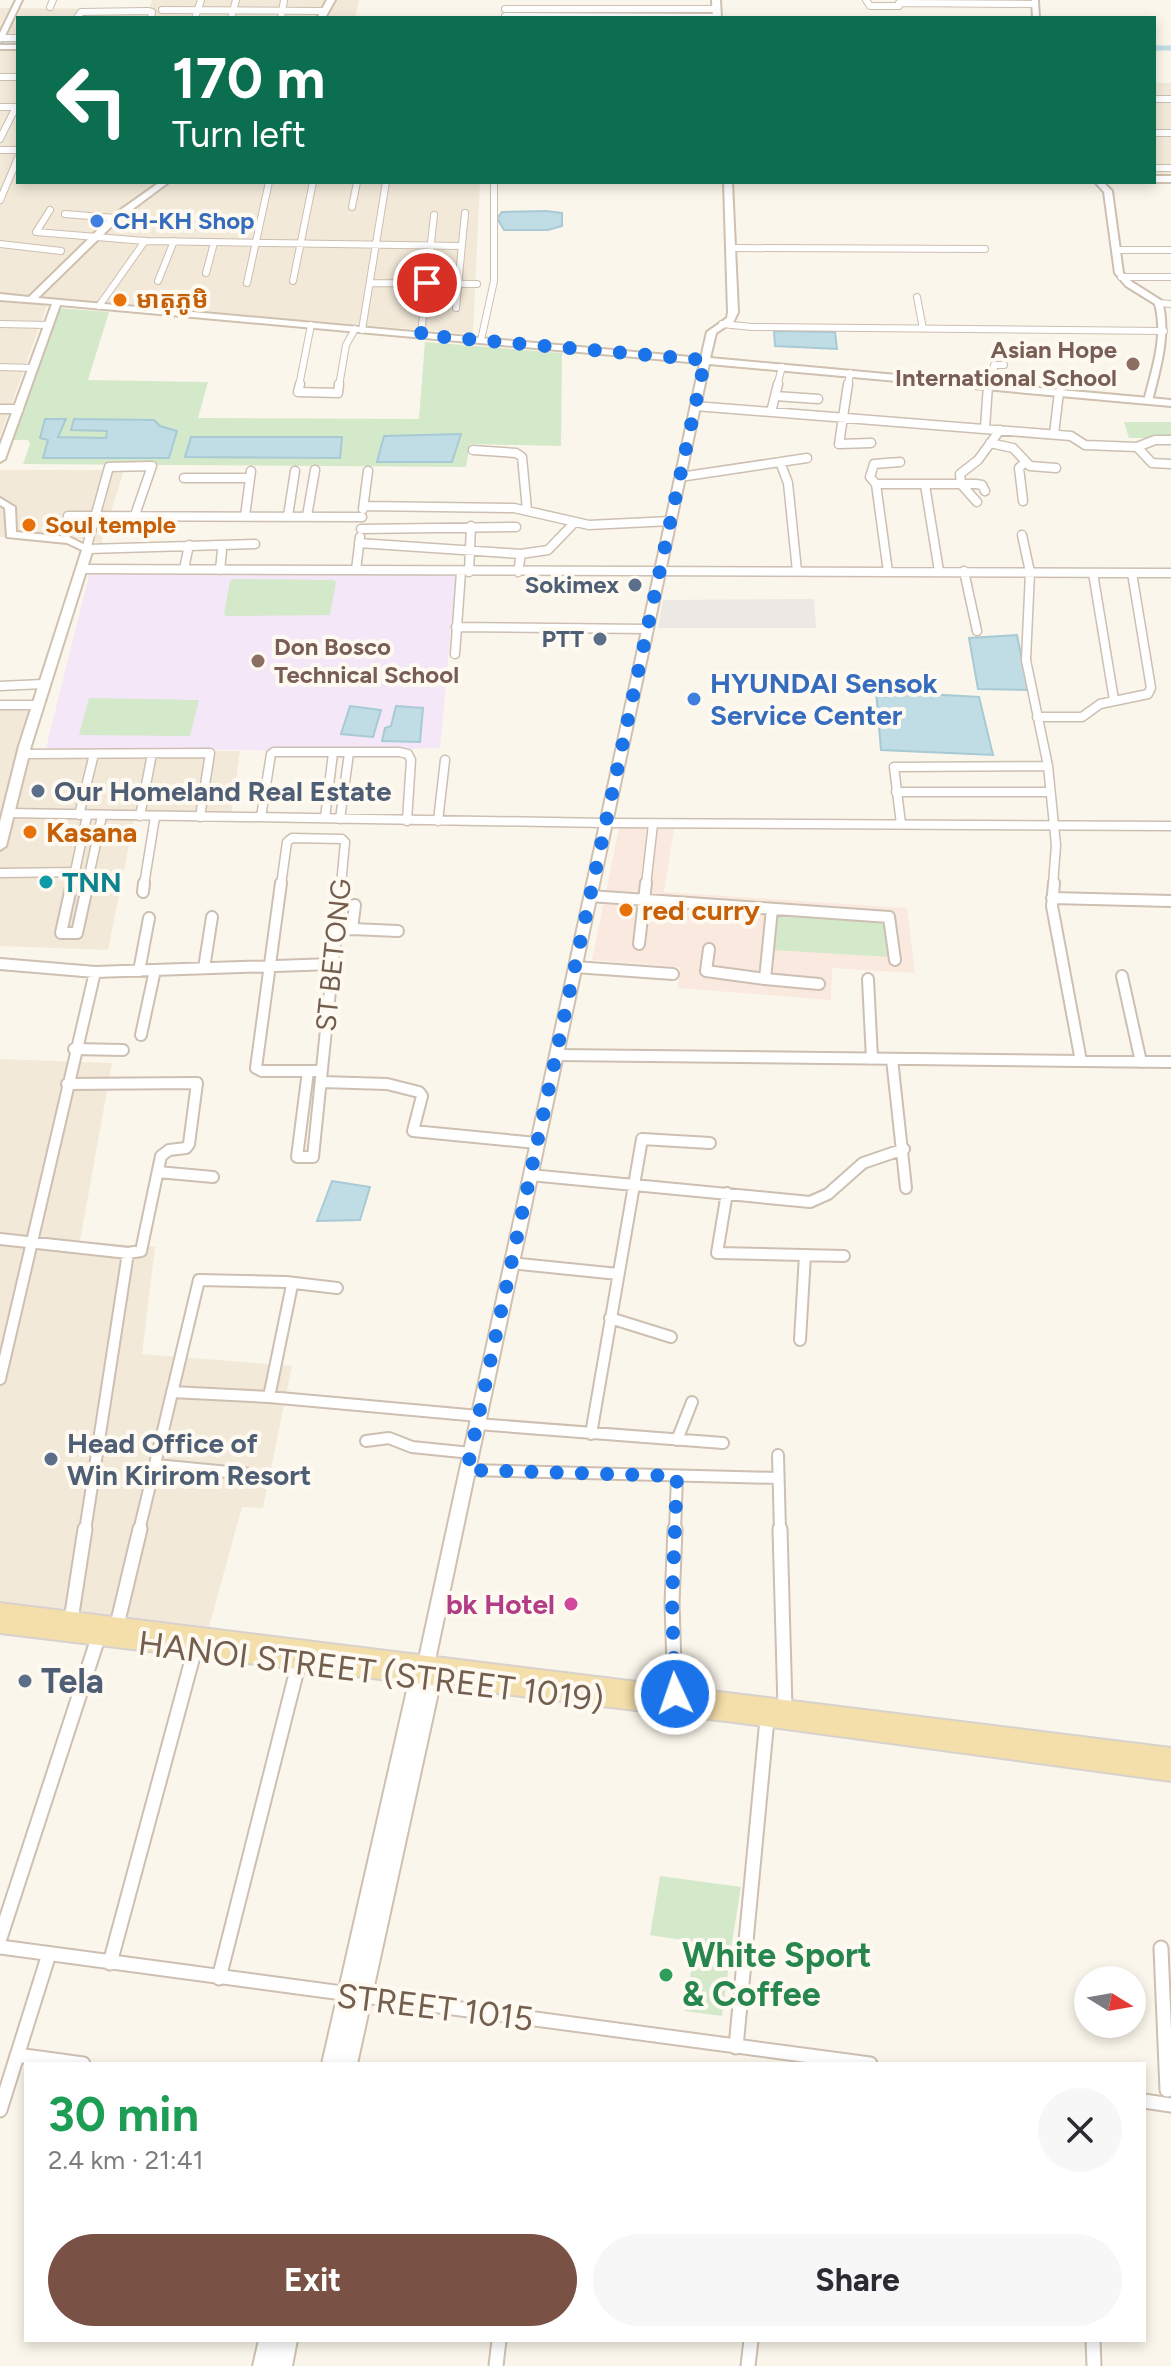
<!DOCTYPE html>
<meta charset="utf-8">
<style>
:root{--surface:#fff;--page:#f7f7f7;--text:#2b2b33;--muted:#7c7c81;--accent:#7a5245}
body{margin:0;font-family:Figtree,"Noto Sans Khmer",sans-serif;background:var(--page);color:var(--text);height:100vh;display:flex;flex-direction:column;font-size:30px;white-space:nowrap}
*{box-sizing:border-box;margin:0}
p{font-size:26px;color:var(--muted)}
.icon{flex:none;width:44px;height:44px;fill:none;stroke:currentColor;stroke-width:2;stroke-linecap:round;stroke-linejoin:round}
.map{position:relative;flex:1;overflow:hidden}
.side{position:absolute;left:24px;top:2062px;width:1122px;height:280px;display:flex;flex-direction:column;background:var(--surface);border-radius:0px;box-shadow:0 4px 12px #0003}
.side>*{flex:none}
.hud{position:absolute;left:16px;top:16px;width:1140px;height:168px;border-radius:0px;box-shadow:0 4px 12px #0003;background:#0b6e4f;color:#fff;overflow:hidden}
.needle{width:52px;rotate:101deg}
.controls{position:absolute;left:1074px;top:1966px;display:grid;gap:16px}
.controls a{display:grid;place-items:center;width:72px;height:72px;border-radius:50%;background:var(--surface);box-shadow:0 4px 12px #0003;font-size:40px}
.pin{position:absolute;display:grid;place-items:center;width:68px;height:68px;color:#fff;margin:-34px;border:4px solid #fff;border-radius:50%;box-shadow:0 2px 8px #0007}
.me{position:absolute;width:88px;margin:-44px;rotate:357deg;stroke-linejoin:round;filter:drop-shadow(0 0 6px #0008)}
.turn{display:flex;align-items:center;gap:28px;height:168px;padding:0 24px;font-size:36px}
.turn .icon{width:104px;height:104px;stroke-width:2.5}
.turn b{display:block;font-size:56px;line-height:68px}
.round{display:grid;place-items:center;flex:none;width:84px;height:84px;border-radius:42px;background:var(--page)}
.summary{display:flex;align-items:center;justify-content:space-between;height:136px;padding:0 24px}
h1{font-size:48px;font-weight:700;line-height:60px;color:#1e9e55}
.action{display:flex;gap:16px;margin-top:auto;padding:16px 24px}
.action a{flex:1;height:92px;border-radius:48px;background:var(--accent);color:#fff;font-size:32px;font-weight:700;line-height:92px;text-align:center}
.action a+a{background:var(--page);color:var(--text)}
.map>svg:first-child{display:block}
</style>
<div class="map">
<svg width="1171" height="2366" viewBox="0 0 1171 2366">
<rect width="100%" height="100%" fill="#fbf6eb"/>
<path fill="#f2e9d9" d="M152 0H359L355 18H18V182H480L473 334 49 300 0 436V8L149 9Z
M1154 83H1171V175L1154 174Z
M0 470H124L101 543 63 536 0 537Z
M0 700H41L29 751H240L231 814 135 815 108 950 0 946Z
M0 1059 112 1063 80 1241 155 1247 142 1354 292 1366 263 1508 242 1507 209 1627 0 1601Z"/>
<path fill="#fae9df" d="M619 828 674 829 664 892 907 908 915 973 832 968 831 1000 678 988 680 967 592 960Z"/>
<path fill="#ede8e3" d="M814 599 816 628H658L663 600Z"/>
<path fill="#f3e7f8" d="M90 572 456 575 440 748 331 751 46 748Z"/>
<path fill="#d4e8ca" d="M58 308 109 312 88 380 208 382 198 418 419 419 425 342 562 353 561 446 470 444 466 467 23 464 30 444 28 440H11Z
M1124 422H1171V438H1129Z
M234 579 333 580 336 582 330 615 226 616 224 614 230 581Z
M89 698 199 700 190 736 79 735Z
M777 913 884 919 890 957 773 950Z
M660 1876 741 1887 731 1948 650 1935Z
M695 1944 731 1949 722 2016 685 2011Z"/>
<path fill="#c0dce4" stroke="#a7cad5" stroke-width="2" d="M546 211 562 213V226L548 230H504L497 218 502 212Z
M774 331 835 332 837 349 775 346Z
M45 419H66L58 437 106 438 107 431 71 430 74 419 154 420 160 426 177 431 169 458H43L48 440 40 438Z
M461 434 452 462H377L384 436Z
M191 437H342L340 458 185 457Z
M1017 635 1028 690 978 689 969 638Z
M876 691 979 697 993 755 881 750Z
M350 706 381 710 373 737 341 734Z
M396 706 423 708 420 742 382 741 385 728 391 726Z
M332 1181 370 1187 360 1220 317 1221Z"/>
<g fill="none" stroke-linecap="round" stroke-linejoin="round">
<path stroke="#c0dce4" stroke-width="5" d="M0 43H18
M1154 48H1171"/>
<g stroke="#cdbfb1" stroke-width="8">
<path id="minor-far3" d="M866 0 870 6H899
M899 3 1035 4
M50 7 53 0
M505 9H717
M162 10 323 11
M505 16 717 17
M77 18 81 12 148 11 152 12 151 18
M195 18 201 0
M231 18 236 0
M281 18 284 0
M0 38H18
M0 77H18
M1154 99H1171
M0 107H18
M1154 133H1171
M0 139 16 107
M0 150H18
M1154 168H1171
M0 200 18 158
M352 207 357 182
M50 210 36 232 145 241 462 246
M65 214 115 218
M0 244 61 251
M731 248 985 249
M1116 250H1171
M206 273 214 243
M1121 277H1171
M158 281 174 241
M293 281 313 182
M247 283 269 182
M370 283 477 284
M917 297 923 329
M1159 303 1171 304
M99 306 145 241
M456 308 465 213
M0 324 49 325
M722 324 752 327 1164 331
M362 330 386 182
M421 335 434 215
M481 340 494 281V182
M0 367 33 368
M993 385 994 365H1004
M299 386 311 325
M339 386 346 345 355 329
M777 386 782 367
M848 386 850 373"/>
</g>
<g stroke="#cdbfb1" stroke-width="11">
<path id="minor-far2" d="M300 384 298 392 338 393 339 384
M848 384 839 444 871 443
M775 396 818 399
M695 406 1071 436 1085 445 1137 447 1152 463 1171 464
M0 409H19
M771 412 778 384
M985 428 988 385
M1054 434 1059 392
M990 443 1013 448 1030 466 1056 468
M1137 447 1155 440H1171
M473 450 516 453 522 457 527 510
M780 462 788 483 797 571
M680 477 807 458
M184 478H250
M876 484H976L982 485 985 491
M925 485 939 571
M1023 501 1019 468 1025 462
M977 502 961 484 960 474 978 460 1000 430
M364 506 514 508 589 525 671 521
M363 509 368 471
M68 516 362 517
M245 516 251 471
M288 516 295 471
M307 516 315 470
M361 529 516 527
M1022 535 1030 572 1026 660 1048 766 1056 845 1053 885
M359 543 521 554
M87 546 109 467 152 466 135 515
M88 549 255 544
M81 569 1171 573
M184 569 189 545
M220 570 222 550
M356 570 360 537
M964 571 977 631
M469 572 471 526
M518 572 521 554 548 550 574 523
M888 572 876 484 870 477 874 464 900 462
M1093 573 1114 700
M456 627 647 629
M455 654 461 572
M0 686 43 684
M0 705H37
M1037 717H1082L1100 704 1148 694 1151 688 1132 573
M22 754 210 753 200 817
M896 792H1050
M9 813 606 823 1171 826
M79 815 94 754
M140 816 152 754
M261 817 271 754 274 752H399L408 754 411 760 407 821
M325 818 333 753
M340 819 349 753
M438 821 445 760
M901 824 894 767 1048 766
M0 873 78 872
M72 885 87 816
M87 885 102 816
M144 885 155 817
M281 885 287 842 292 838 342 839 345 842 341 885
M646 885 653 824"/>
</g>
<g stroke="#cdbfb1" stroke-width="14">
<path id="minor-far1" d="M72 883 61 933H77L88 883
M281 883 256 1068 262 1071H308
M1054 883 1052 906 1081 1061
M143 892 144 883
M590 896 889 917 895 960
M1052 898 1171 901
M772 909 765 979 819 984
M352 929 398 931
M335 930 352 929 355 905
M639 944 646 883
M709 949 706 971 765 979
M0 964 95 972 332 964
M575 967 673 974
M204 968 212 917
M139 971 149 918
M1122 976 1141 1062
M868 979 872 1059
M141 1035 155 970
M74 1049 123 1050
M556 1055 1171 1062
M892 1059 906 1188
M308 1071H322
M308 1071 297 1157H313L341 883
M322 1082 387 1084 419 1092 422 1096 413 1131 537 1143
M158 1172 213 1177
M530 1175 810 1202 828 1194 863 1163 904 1149
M727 1193 717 1253 844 1256
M0 1239 128 1253 141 1251 161 1156 169 1150 186 1148 189 1144 197 1083 67 1084
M510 1263 618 1274
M610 1318 671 1337
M800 1340 805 1255
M0 1379 95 972
M172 1392 269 1397 479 1416
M269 1397 292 1285
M477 1424 723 1443
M591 1434 642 1139 710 1143
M677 1440 692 1402
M366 1441 389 1438 412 1447 471 1453
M778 1455 780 1531
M156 1465 249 1474
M467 1470 778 1478
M85 1531 128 1253
M139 1531 199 1280 286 1282 337 1288
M675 1531 677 1476"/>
</g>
<g stroke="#cdbfb1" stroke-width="17">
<path id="minor" d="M675 1529 672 1603 675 1698
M780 1529 785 1707
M71 1620 85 1529
M117 1625 140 1529
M0 1938 100 1632
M0 1947 870 2064
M1161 1948 1167 2090
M110 1963 195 1649
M219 1978 299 1662
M736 2047 767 1719
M17 2055 83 2064
M1144 2101 1171 2105
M0 2110 49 1954
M1093 2340 1094 2366
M496 2366 499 2340
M748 2366 751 2340"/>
</g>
<g stroke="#cdbfb1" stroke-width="4">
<path id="tertiary" d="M16 0H22L3 40 0 42V33Z
M1032 0H1038L1039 18H1033Z
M0 45H18V49H0Z
M1095 182H1103L1112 191 1123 273 1132 282 1162 301C1171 334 1160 369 1152 401L1148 403 1144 401C1152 369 1164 337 1155 304L1126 286 1115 273 1104 192Z"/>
</g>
<g stroke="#cfc0af" stroke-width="4">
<path id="secondary" d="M327 0H335L325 18H317Z
M712 0H720L721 18H713Z
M1154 176H1171V182H1154Z
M160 182H169L118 220 38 298 701 358 707 332 727 318 728 312 724 182H732L738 312 734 321 716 333 710 358 1171 400V406L709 364 434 1665 441 1679 357 2064H322L410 1677 418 1663 700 363 60 305 5 459 0 462V445L52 304 0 300V294L29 297 112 216Z
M0 498 15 507 16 532 69 537 93 549 31 746 6 846 0 850V822L19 746 82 550 67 543 7 537 5 508 0 505Z
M259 2340H297L292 2366H253Z"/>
</g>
<g stroke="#d8d2ce" stroke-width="4">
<path id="primary" d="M0 1603 1171 1748V1781L734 1722 0 1633Z"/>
</g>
<use href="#minor-far3" stroke="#fff" stroke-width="6"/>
<use href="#minor-far2" stroke="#fff" stroke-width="8"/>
<use href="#minor-far1" stroke="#fff" stroke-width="10"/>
<use href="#minor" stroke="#fff" stroke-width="13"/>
<use href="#tertiary" fill="#fff" fill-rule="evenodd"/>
<use href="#secondary" fill="#fff" fill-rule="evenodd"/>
<use href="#primary" fill="#f4dea9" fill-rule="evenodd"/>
</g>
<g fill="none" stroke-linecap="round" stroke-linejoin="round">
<path stroke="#1a73e8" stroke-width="14" stroke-dasharray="0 25.2" d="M427 283 421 335 705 360 467 1470 677 1476 672 1603 675 1694"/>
</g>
<g fill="#3f7fe0" stroke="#fefaf1" stroke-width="3">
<circle cx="97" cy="221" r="8"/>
<circle cx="694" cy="699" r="8"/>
</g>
<g fill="#e8710a" stroke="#fefaf1" stroke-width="3">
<circle cx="120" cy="300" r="8"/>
<circle cx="29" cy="525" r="8"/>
<circle cx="30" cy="832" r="8"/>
<circle cx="626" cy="910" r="8"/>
</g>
<g fill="#8d6e63" stroke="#fefaf1" stroke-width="3">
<circle cx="1133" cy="364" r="8"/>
<circle cx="258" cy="661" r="8"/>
</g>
<g fill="#5c6f8a" stroke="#fefaf1" stroke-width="3">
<circle cx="635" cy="585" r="8"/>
<circle cx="600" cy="639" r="8"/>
<circle cx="38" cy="791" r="8"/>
<circle cx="51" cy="1459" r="8"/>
<circle cx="25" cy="1681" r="8"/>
</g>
<circle fill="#0f9aa8" stroke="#fefaf1" stroke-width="3" cx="46" cy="882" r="8"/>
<circle fill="#d1479c" stroke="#fefaf1" stroke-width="3" cx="571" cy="1604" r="8"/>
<circle fill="#2e9e5b" stroke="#fefaf1" stroke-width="3" cx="666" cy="1975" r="8"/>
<g text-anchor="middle" stroke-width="8" stroke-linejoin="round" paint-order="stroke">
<g font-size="24" font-weight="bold" fill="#366cbe" stroke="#fefaf1" text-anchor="start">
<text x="113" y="229">CH-KH Shop</text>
</g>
<g font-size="24" font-weight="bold" fill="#c56008" stroke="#fefaf1" text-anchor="start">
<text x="136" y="308">មាតុភូមិ</text>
<text x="45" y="533">Soul temple</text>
</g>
<g font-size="24" font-weight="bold" fill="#785e54" stroke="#fefaf1" text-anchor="end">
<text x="1117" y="358">Asian Hope<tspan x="1117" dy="28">International School</tspan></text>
<text x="274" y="655" text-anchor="start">Don Bosco<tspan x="274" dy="28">Technical School</tspan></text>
</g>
<g font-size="24" font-weight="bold" fill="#4e5e75" stroke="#fefaf1" text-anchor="end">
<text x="619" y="593">Sokimex</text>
<text x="584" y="647">PTT</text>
</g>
<g font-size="28" font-weight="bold" fill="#366cbe" stroke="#fefaf1" text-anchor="start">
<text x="710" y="693">HYUNDAI Sensok<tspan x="710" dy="32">Service Center</tspan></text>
</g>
<g font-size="28" font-weight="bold" fill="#4e5e75" stroke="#fefaf1" text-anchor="start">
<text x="54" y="801">Our Homeland Real Estate</text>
<text x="67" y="1453">Head Office of<tspan x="67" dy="32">Win Kirirom Resort</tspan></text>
</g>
<g font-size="28" font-weight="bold" fill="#c56008" stroke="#fefaf1" text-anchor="start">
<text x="46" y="842">Kasana</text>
<text x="642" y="920">red curry</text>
</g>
<g font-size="28" font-weight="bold" fill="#0d838f" stroke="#fefaf1" text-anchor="start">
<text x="62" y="892">TNN</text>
</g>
<g font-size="28" fill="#745f4f" stroke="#fefaf1">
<text transform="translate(333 955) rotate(-84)" y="10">ST BETONG</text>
</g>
<g font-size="28" font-weight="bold" fill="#b23c85" stroke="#fefaf1" text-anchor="end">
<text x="555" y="1614">bk Hotel</text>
</g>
<g font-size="34" fill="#745f4f" stroke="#fefaf1">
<text transform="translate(371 1671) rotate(7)" y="12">HANOI STREET (STREET 1019)</text>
<text transform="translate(435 2007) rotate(7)" y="12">STREET 1015</text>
</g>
<g font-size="34" font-weight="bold" fill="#4e5e75" stroke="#fefaf1" text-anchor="start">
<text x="41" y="1693">Tela</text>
</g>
<g font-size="34" font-weight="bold" fill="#27864d" stroke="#fefaf1" text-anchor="start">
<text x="682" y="1967">White Sport<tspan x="682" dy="39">&amp; Coffee</tspan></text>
</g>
</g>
</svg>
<div class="controls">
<a><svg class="needle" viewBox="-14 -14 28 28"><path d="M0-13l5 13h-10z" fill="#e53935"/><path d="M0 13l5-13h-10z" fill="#7c7c81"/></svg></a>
</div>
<div class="pin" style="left:427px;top:283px;background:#d93025"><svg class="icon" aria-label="arrive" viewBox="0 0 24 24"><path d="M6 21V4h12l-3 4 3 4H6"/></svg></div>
<svg class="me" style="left:675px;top:1694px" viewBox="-20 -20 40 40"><circle r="17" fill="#1a73e8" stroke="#fff" stroke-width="3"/><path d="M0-11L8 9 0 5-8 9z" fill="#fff"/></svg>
<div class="hud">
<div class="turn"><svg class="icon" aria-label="left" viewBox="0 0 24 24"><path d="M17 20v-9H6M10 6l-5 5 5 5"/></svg><div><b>170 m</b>Turn left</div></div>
</div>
<section class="side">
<div class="summary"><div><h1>30 min</h1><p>2.4 km · 21:41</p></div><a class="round"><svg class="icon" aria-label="close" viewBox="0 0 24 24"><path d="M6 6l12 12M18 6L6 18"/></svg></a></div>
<div class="action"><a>Exit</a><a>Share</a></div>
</section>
</div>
